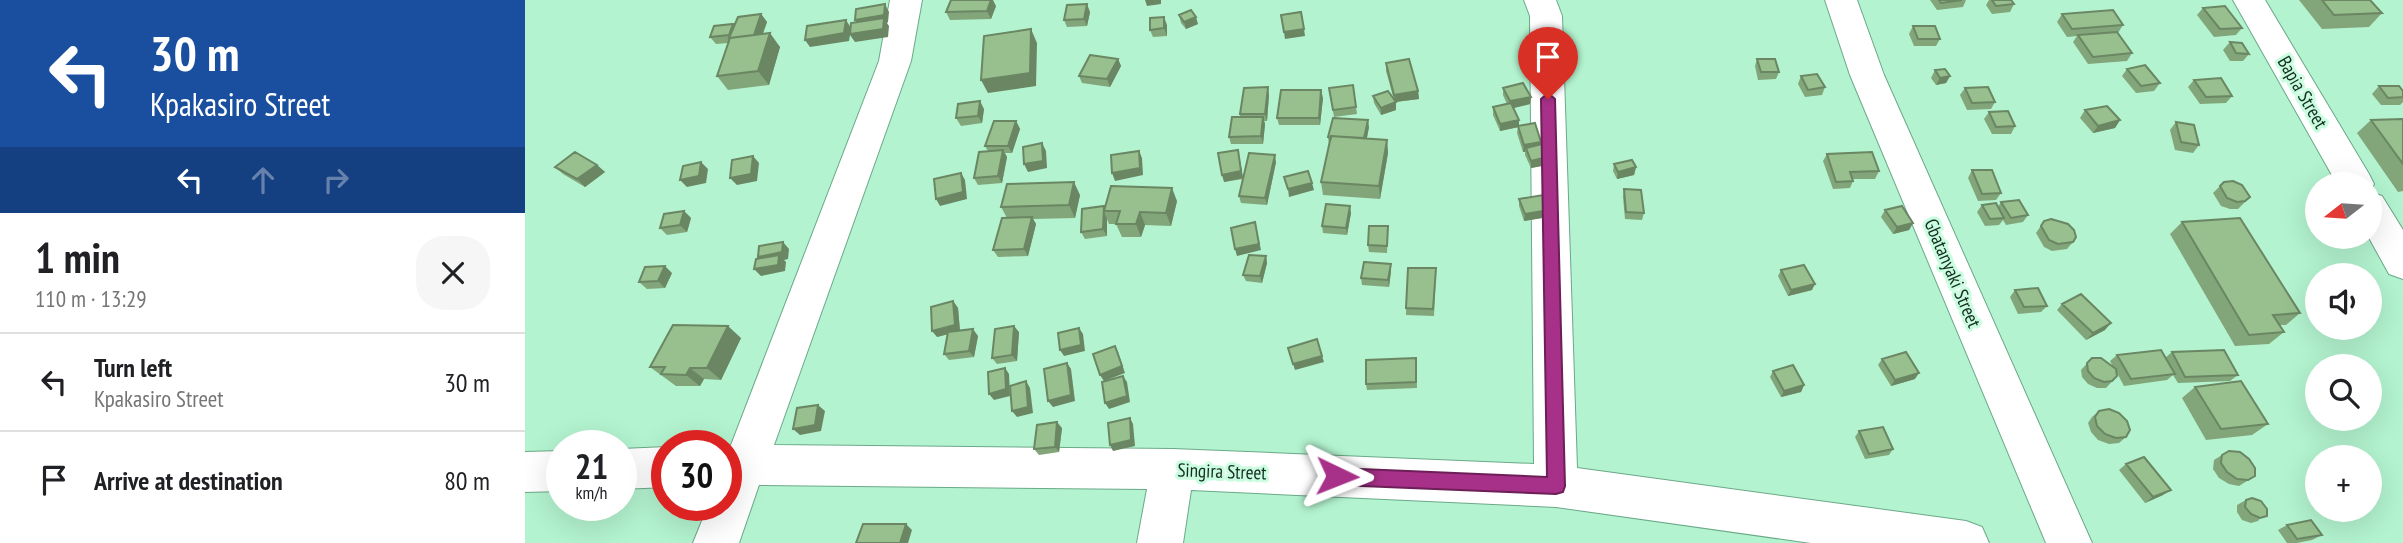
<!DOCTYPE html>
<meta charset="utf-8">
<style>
:root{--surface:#fff;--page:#f6f6f6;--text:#202124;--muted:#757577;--line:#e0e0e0}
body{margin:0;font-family:"PT Sans Narrow",sans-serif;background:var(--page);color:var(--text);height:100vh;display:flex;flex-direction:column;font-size:26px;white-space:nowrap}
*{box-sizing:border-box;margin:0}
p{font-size:23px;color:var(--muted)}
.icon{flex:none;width:38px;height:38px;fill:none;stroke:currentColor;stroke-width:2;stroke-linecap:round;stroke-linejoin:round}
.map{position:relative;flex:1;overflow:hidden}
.drawer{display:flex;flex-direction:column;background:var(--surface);width:525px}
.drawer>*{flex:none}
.top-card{background:#1a4fa0;color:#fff;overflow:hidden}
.needle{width:46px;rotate:253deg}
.controls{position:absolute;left:1780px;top:172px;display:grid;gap:14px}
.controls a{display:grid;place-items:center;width:77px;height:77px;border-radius:50%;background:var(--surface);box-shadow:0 7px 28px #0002;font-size:35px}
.speed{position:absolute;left:21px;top:430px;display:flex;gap:14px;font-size:35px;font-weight:700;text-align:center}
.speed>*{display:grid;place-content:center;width:91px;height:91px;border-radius:50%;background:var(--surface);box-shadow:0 7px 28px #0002;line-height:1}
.speed small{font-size:18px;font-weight:400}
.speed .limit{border:10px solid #d22;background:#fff;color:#111}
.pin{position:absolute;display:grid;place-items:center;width:60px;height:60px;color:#fff;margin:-72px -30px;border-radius:50% 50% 50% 0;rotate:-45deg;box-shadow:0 0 7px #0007}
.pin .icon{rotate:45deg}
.me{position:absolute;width:77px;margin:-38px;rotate:92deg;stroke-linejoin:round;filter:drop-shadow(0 0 5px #0008)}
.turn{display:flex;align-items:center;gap:24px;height:147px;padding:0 35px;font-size:32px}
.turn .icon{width:91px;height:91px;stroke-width:2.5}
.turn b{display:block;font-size:49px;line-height:60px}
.lanes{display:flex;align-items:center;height:66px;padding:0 35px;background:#0003;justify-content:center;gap:35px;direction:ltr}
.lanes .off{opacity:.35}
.round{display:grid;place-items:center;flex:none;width:74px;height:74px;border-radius:28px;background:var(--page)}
.summary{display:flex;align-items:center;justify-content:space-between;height:119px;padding:0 35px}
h1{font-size:42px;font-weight:600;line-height:52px}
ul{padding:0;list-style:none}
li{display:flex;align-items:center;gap:21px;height:98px;padding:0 35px;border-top:2px solid var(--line)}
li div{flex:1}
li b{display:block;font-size:26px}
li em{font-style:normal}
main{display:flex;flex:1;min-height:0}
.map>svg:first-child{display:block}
</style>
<main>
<section class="drawer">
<div class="top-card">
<div class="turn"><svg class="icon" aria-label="left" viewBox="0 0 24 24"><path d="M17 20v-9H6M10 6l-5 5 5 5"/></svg><div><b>30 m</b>Kpakasiro Street</div></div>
<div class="lanes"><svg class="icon" aria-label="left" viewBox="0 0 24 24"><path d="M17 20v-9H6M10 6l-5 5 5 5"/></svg><svg class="icon off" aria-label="ahead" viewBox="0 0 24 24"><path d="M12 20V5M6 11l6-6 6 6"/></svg><svg class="icon off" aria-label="right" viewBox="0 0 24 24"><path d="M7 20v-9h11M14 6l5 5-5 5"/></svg></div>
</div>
<div class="summary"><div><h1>1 min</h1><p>110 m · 13:29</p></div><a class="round"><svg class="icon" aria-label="close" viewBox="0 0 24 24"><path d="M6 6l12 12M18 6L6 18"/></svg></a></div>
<ul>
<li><svg class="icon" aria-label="left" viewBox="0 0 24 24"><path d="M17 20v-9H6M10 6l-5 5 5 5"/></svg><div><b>Turn left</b><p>Kpakasiro Street</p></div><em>30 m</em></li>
<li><svg class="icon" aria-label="arrive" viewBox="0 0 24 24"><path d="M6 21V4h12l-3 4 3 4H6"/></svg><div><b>Arrive at destination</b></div><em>80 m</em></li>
</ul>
</section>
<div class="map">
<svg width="1878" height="543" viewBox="0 0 1878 543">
<rect width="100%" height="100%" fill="#b3f3cf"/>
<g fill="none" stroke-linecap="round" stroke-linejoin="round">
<g stroke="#6ba988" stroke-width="2">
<path id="minor" d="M365 0H397L386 61 249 445 648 449 1009 464 1005 16 999 0H1031L1037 16 1052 468 1441 521 1457 527 1464 543H1286L1031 507 666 490 658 543H612L622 489 234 485 214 543H168L183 506H201V446H197L206 445 354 61Z
M1300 0H1332L1359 75 1567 543H1521L1325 75Z
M1708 0H1740L1844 174 1849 184 1845 192 1857 196 1878 230V279L1864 274 1843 236 1844 184H1812Z
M142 447V487L96 489V449Z
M37 451V491L0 492V452Z"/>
</g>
<use href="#minor" fill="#fff" fill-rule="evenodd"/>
</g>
<path fill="#82a57a" d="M1405 0H1441L1438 7 1412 10Z
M1464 0H1486L1489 4 1485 12 1467 14 1461 5Z
M1774 0H1845L1857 13 1844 27 1797 29Z
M471 6 466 19 425 20 421 12Z
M1678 8 1717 28 1711 35 1689 37 1672 15Z
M565 12 562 26 542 27 539 20Z
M236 14 242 22 238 34 255 47 244 85 203 90 192 76 203 43 191 44 185 37Z
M1537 14 1598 25 1593 33 1607 53 1602 61 1563 64 1548 42 1552 36 1542 37 1532 22Z
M654 15 673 24 661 29 656 23Z
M642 25V36L628 37 625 30Z
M1388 26 1415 39 1411 46H1389L1384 34Z
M1705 42 1724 54 1718 61H1705L1698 50Z
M593 59 596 66 585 87 557 83 554 76Z
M1232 59 1254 72 1251 79 1233 80 1230 66Z
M861 63 893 91 894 99 870 102 871 110 856 115 849 103 848 96 869 100 861 71Z
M1602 69 1635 83 1629 91 1611 93 1597 76Z
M1410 70 1425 76 1421 83 1411 85 1406 78Z
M1276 76 1300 87 1297 95 1280 97 1273 84Z
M1669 80 1707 96 1701 103 1675 104 1663 87Z
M828 85 832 114 809 117 804 88Z
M1854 86 1878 91V102L1875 105H1856L1847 94Z
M978 88 1006 97 1005 104 989 108 994 126 1016 142V144L1022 157V165L1006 168 1000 155V152H998L992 133 993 127 975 131 968 115V107L982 104 978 95Z
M1440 88 1470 102 1466 109 1442 110 1435 95Z
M744 95 742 121H739L740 124 738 144H706L704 137 715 117V114Z
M798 98 795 125H754L752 118Z
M459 109 457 123 436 126 431 118Z
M1560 110 1595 120 1590 128 1568 133 1555 118Z
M1464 112 1490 126 1486 134H1467L1459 119Z
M1878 119V191L1873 192 1832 133 1846 120Z
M491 121 495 129 487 153H480L482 157 477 183 453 185 449 178 463 151 460 146Z
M1651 122 1674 145 1668 153 1650 150 1645 130Z
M844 127 842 138 862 140 863 153 855 199 798 195 796 182 804 144 803 137Z
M713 150 718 177 751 162 742 205 716 203 714 196 718 179 699 182Z
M1302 154 1354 171 1350 179H1328V181L1325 188 1308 189 1298 161Z
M1089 164 1111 167 1109 175 1092 179 1088 171Z
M72 165 80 172 60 187 38 174 30 167Z
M1447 170 1476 193 1471 200 1453 201 1443 178Z
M1699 182 1725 197 1713 209H1705L1696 206 1688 193Z
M1099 189 1119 213 1117 220 1100 219 1098 197Z
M555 195 550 218 508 219 511 224 503 256 473 257 468 250 482 218 476 207Z
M994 199 1024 210 1023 217 999 221 994 206Z
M652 201 646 226 620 225 616 237H597L591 224H584L582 219V236L560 239 556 232 557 209Z
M1476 202 1503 215 1498 222 1481 225 1478 220 1474 225 1460 226 1452 212 1457 205 1473 207Z
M1360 210 1388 223 1384 230 1368 234 1356 217Z
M159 211 166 218 162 232 142 235 135 228Z
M826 213 822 235 798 233 797 226Z
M1519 221 1548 242 1542 249 1527 251 1519 247 1511 233Z
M1657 222 1775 313 1761 325H1755L1759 332 1744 344 1710 346 1645 234Z
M863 226 862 253 844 252 843 245Z
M741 256 742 263 737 283 721 281 718 275Z
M1256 270 1287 290 1263 296 1253 276Z
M866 271 864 287 837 285 836 278Z
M147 273 140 288 122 289 114 282Z
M911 275 909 316 881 315V308Z
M1490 290 1522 306 1516 312 1493 314 1485 297Z
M428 301 433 308 435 331 453 336 449 357 424 360 419 354 423 334 412 337Z
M1537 304 1580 330 1561 340 1532 310Z
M494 332 492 361 472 364 467 358Z
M216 338 196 380 179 379 175 386H151L125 367Z
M1647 352 1713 375 1705 381 1653 383 1648 375 1642 380 1599 386 1592 373V376L1581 388H1572L1563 384 1557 377 1556 370 1567 358 1588 367 1585 361 1592 355 1640 358Z
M891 358 892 388 842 390 841 384Z
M1357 359 1390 379 1366 386 1353 365Z
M1248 371 1279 385 1276 392 1256 397 1245 377Z
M1670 387 1743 424 1727 435 1681 440 1657 398Z
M1574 411 1601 437 1594 443 1584 444 1573 440 1566 432 1563 423 1567 417Z
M537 428 534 452 514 455 509 449Z
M1334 431 1368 449 1364 455 1340 459 1330 437Z
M1697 455 1730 476 1714 486 1704 484 1694 478 1688 469 1689 460Z
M1601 464 1638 495 1620 503 1594 470Z
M1721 500 1742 509 1733 521 1726 523 1717 520 1712 512V505Z
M1762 525 1797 535 1787 540 1772 543H1762L1753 530Z"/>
<path fill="#6a8663" d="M466 0H468L471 6 466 19 462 11Z
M620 0H636V4L622 6Z
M360 4 364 12 363 22 362 23 364 26 363 37 330 42 325 35 324 41 285 47 280 40 321 20 326 28 334 27 330 20Z
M562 4 565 12 562 26 559 19Z
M236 14 242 22 234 43 229 35Z
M639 17 642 25V36L639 28Z
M671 17 673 24 661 29 659 22Z
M506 29 512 43 511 86 463 93 456 80Z
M779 29 780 36 760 39 759 32Z
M245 33 255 47 244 85 233 71Z
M593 59 596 66 585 87 582 79Z
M1425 76 1421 83 1411 85 1415 78Z
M743 87 744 95 742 121 740 114Z
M796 90 798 98 795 125 794 118Z
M893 91 894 99 870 102 869 95Z
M1006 97 1005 104 984 109 985 101Z
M455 101 459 109 457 123 453 116Z
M871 102V110L856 115V108Z
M738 117 740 124 738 144 736 136Z
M843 120 844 127 840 147 839 140Z
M994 120V127L975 131V124Z
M1595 120 1590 128 1568 133 1573 126Z
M491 121 495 129 487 153 483 146Z
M862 140 863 153 855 199 854 186Z
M1016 142V149L1001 148 1000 152H998L999 145Z
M517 143 521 151 522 168 503 172 499 164Z
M478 150 482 157 477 183 473 176Z
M713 150 718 178 699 182 697 175Z
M614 151 617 158 618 175 590 181 587 173Z
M750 155 751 162 742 205 740 198Z
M228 156 234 163 232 181 212 185 205 178Z
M1022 157V165L1006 168V161Z
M176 162 183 169 181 183 162 187 155 180Z
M72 165 80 172 60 187 52 179Z
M1111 167 1109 175 1092 179 1093 172Z
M436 173 440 180 442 199 415 206 411 199Z
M549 182 555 195 550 218 544 205Z
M787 183 789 190 764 197 763 189Z
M647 188 652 201 646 226 641 213Z
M825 206 826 213 822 235 821 228Z
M1024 210 1023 217 999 221 1000 214Z
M159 211 166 218 162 232 155 225Z
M579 212 582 219V236L578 229Z
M615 212 620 225 616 237 611 224Z
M507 217 511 224 503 256 499 249Z
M730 222 736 250 712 256 710 249Z
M1388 223 1384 230 1368 234 1372 227Z
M258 242 264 249 263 259 259 260 261 262 260 271 236 276 229 269 239 264 233 257Z
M741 256 742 263 737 283 735 276Z
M866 264V271L864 287 863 280Z
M140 266 147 273 140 288 133 281Z
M1290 284 1287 290 1263 296 1266 290Z
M428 301 433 308 435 331 412 337 407 331Z
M1586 323 1580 330 1561 340 1568 333Z
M203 326 216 338 196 380 182 368Z
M489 326 494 332 492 361 487 355Z
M554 328 558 334 560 351 539 356 535 350Z
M448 329 453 336 449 357 444 351Z
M590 346 593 352 600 373 579 381 575 375Z
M797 356 799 362 770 370 768 364Z
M542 363 546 369 550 401 528 407 523 401Z
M165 368 179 379 175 386 161 375Z
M480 368 484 374 485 396 469 400 464 394Z
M1394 373 1390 379 1366 386 1370 380Z
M598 376 602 382 605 402 584 409 580 403Z
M501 381 505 388 508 413 492 417 487 411Z
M1279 385 1276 392 1256 397 1259 391Z
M293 405 300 411 296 431 275 435 268 429Z
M605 418 608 424 610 446 588 451 585 445Z
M532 422 537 428 534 452 530 447Z
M1646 490 1638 495 1620 503 1628 497Z
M381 524 387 530 383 543H375Z"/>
<path fill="#97c08e" stroke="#6a8663" stroke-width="2" d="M426 0H466L462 11 421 12Z
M1414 0H1437L1416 3Z
M1467 0H1486L1489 4 1471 6Z
M1797 0H1845L1857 13 1809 15Z
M360 4 359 15 330 20 331 9Z
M562 4 559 19 539 20 542 5Z
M1700 6 1717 28 1695 29 1678 8Z
M666 10 671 17 659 22 654 15Z
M1588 10 1598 25 1547 29 1537 14Z
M776 12 779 29 759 32 756 15Z
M236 14 229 35 204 38 213 17Z
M639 17V28L625 30V18Z
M359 18 358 29 325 34 326 23Z
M321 20 319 33 280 40 282 26Z
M208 24 204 35 185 37 189 26Z
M1388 26H1410L1415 39H1393Z
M506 29 505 73 456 80 459 36Z
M1592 32 1607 53 1568 57 1553 35Z
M245 33 233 71 192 76 205 38Z
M1705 42 1717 43 1724 54 1711 53Z
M565 55 593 59 582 79 554 76Z
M884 59 893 91 869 95 861 63Z
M1232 59H1250L1254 72H1236Z
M1620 65 1635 83 1616 86 1602 69Z
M1420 69 1425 76 1415 78 1410 70Z
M1292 74 1300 87 1283 90 1276 76Z
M1696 78 1707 96 1681 97 1669 80Z
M998 83 1006 97 985 101 978 88Z
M828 85 831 107 808 110 804 88Z
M1854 86H1874L1878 91V97L1863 98Z
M743 87 740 114H715L719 88Z
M1463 87 1470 102 1447 103 1440 88Z
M756 90H796L794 118H752Z
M863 91 871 102 856 108 848 96Z
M455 101 453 116 431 118 433 104Z
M986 103 994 120 975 124 968 107Z
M1582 106 1595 120 1573 126 1560 110Z
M1483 111 1490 126 1471 127 1464 112Z
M707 117H738L736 136 704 137Z
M808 118 843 120 839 138 806 136V138L803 137Z
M1878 119V164L1846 120Z
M469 121H491L483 146H460Z
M1651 122 1669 125 1674 145 1656 142Z
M1010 123 1016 142 999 145 993 126Z
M806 136 862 140 854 186 796 182Z
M517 143 518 161 499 164 498 147Z
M1017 144 1022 157 1006 161 1001 148Z
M478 150 473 176 449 178 454 152Z
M713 150 716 171 697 175 693 153Z
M614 151 615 168 587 173 586 155Z
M50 152 72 165 52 179 30 167Z
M1347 152 1354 171 1325 172 1328 181 1311 182 1302 154Z
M724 153 750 155 740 198 714 196Z
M228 156 226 174 205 178 207 160Z
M1107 160 1111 167 1093 172 1089 164Z
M176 162 174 176 155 180 158 166Z
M1447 170H1467L1476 193 1457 194Z
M783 171 787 183 763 189 759 177Z
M436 173 438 192 411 199 409 179Z
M1708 181 1717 185 1725 197 1720 201 1712 202 1702 198 1695 186 1699 182Z
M549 182 544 205 476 207 482 184Z
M586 186 647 188 641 213 615 212 611 224H591L595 211H579Z
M1099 189 1116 190 1119 213 1101 212Z
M1018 195 1024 210 1000 214 994 199Z
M1494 200 1503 215 1486 218 1476 202Z
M1471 203 1479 218 1465 219 1457 205Z
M801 204 825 206 821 228 797 226Z
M579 206 578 229 556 232 557 209Z
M1377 206 1388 223 1372 227 1360 210Z
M159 211 155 225 135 228 139 214Z
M507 217 499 249 468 250 477 218Z
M1715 218 1775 313 1748 315 1759 332 1724 335 1657 222Z
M1526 219 1543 224 1549 230 1551 237 1548 242 1533 244 1524 240 1516 226 1519 221Z
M730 222 734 244 710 249 706 228Z
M844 226H863L862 246 843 245Z
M258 242 257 252 233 257 234 246Z
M254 255 253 265 229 269 231 259Z
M724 255 741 256 735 276 718 275Z
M839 262 866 264 863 280 836 278Z
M1279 265 1290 284 1266 290 1256 270Z
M140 266 133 281 114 282 120 267Z
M883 268H911L908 309 881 308Z
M1513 288 1522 306 1499 307 1490 290Z
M1556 294 1586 323 1568 333 1537 304Z
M428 301 430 325 407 331 406 307Z
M148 325 203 326 182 368H165L161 375 136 374 140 367H125Z
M489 326 487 355 467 358 470 329Z
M554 328 556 345 535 350 533 333Z
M448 329 444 351 419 354 423 332Z
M792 339 797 356 768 364 763 348Z
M590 346 597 366 575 375 568 354Z
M1636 350 1650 374 1606 379 1592 355Z
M1699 350 1713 375 1660 377 1647 352Z
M1381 352 1394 373 1370 380 1357 359Z
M891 358V382L841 384V360Z
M1567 358H1576L1591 369 1592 376 1587 381 1579 382 1569 378 1563 371 1562 363Z
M542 363 546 395 523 401 519 369Z
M1268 365 1279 385 1259 391 1248 371Z
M480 368 481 389 464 394 463 372Z
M598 376 602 396 580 403 577 382Z
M501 381 503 407 487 411 485 386Z
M1716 381 1743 424 1696 429 1670 387Z
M293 405 290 425 268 429 272 408Z
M1584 409 1594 413 1602 421 1605 430 1601 437 1591 438 1580 434 1572 426 1570 417 1574 411Z
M605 418 606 440 585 445 583 423Z
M532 422 530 447 509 449 512 425Z
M1358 427 1368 449 1344 454 1334 431Z
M1704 451 1715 452 1724 459 1730 468V476L1723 480 1712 479 1702 472 1696 463 1697 455Z
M1619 457 1646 490 1628 497 1601 464Z
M1727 498 1736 501 1742 509V516L1735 518 1726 514 1720 507 1721 500Z
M1786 520 1797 535 1772 539 1762 525Z
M338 524H381L375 543H331Z"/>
<path fill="#a73088" stroke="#6d1f58" stroke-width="2" d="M1023 93 1030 99 1040 486 1038 492 1031 494 812 485 806 482 803 476 806 470 812 468 1022 477 1016 99Z"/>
<g text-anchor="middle" stroke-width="6" stroke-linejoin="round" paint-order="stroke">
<g font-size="19" fill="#152e21" stroke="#cafde0">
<text transform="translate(1778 92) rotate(60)" y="7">Bapia Street</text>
<text transform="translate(1428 273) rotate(67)" y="7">Gbatanyaki Street</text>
<text transform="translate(697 471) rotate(2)" y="7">Singira Street</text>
</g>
</g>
</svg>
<div class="controls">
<a><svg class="needle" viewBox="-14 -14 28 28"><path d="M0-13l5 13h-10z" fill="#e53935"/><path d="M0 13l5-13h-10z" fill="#757577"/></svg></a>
<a><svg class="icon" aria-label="sound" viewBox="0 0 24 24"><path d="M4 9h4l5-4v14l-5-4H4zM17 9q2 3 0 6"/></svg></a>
<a><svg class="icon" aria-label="search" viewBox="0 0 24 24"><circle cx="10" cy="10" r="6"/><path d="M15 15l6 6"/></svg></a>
<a>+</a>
</div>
<div class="speed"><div>21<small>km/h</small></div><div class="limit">30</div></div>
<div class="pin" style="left:1023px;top:99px;background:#d93025"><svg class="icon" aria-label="arrive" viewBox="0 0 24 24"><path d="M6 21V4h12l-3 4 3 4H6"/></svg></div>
<svg class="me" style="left:812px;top:476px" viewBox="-20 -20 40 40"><path d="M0-17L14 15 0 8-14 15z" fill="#a73088" stroke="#fff" stroke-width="4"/></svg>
</div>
</main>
